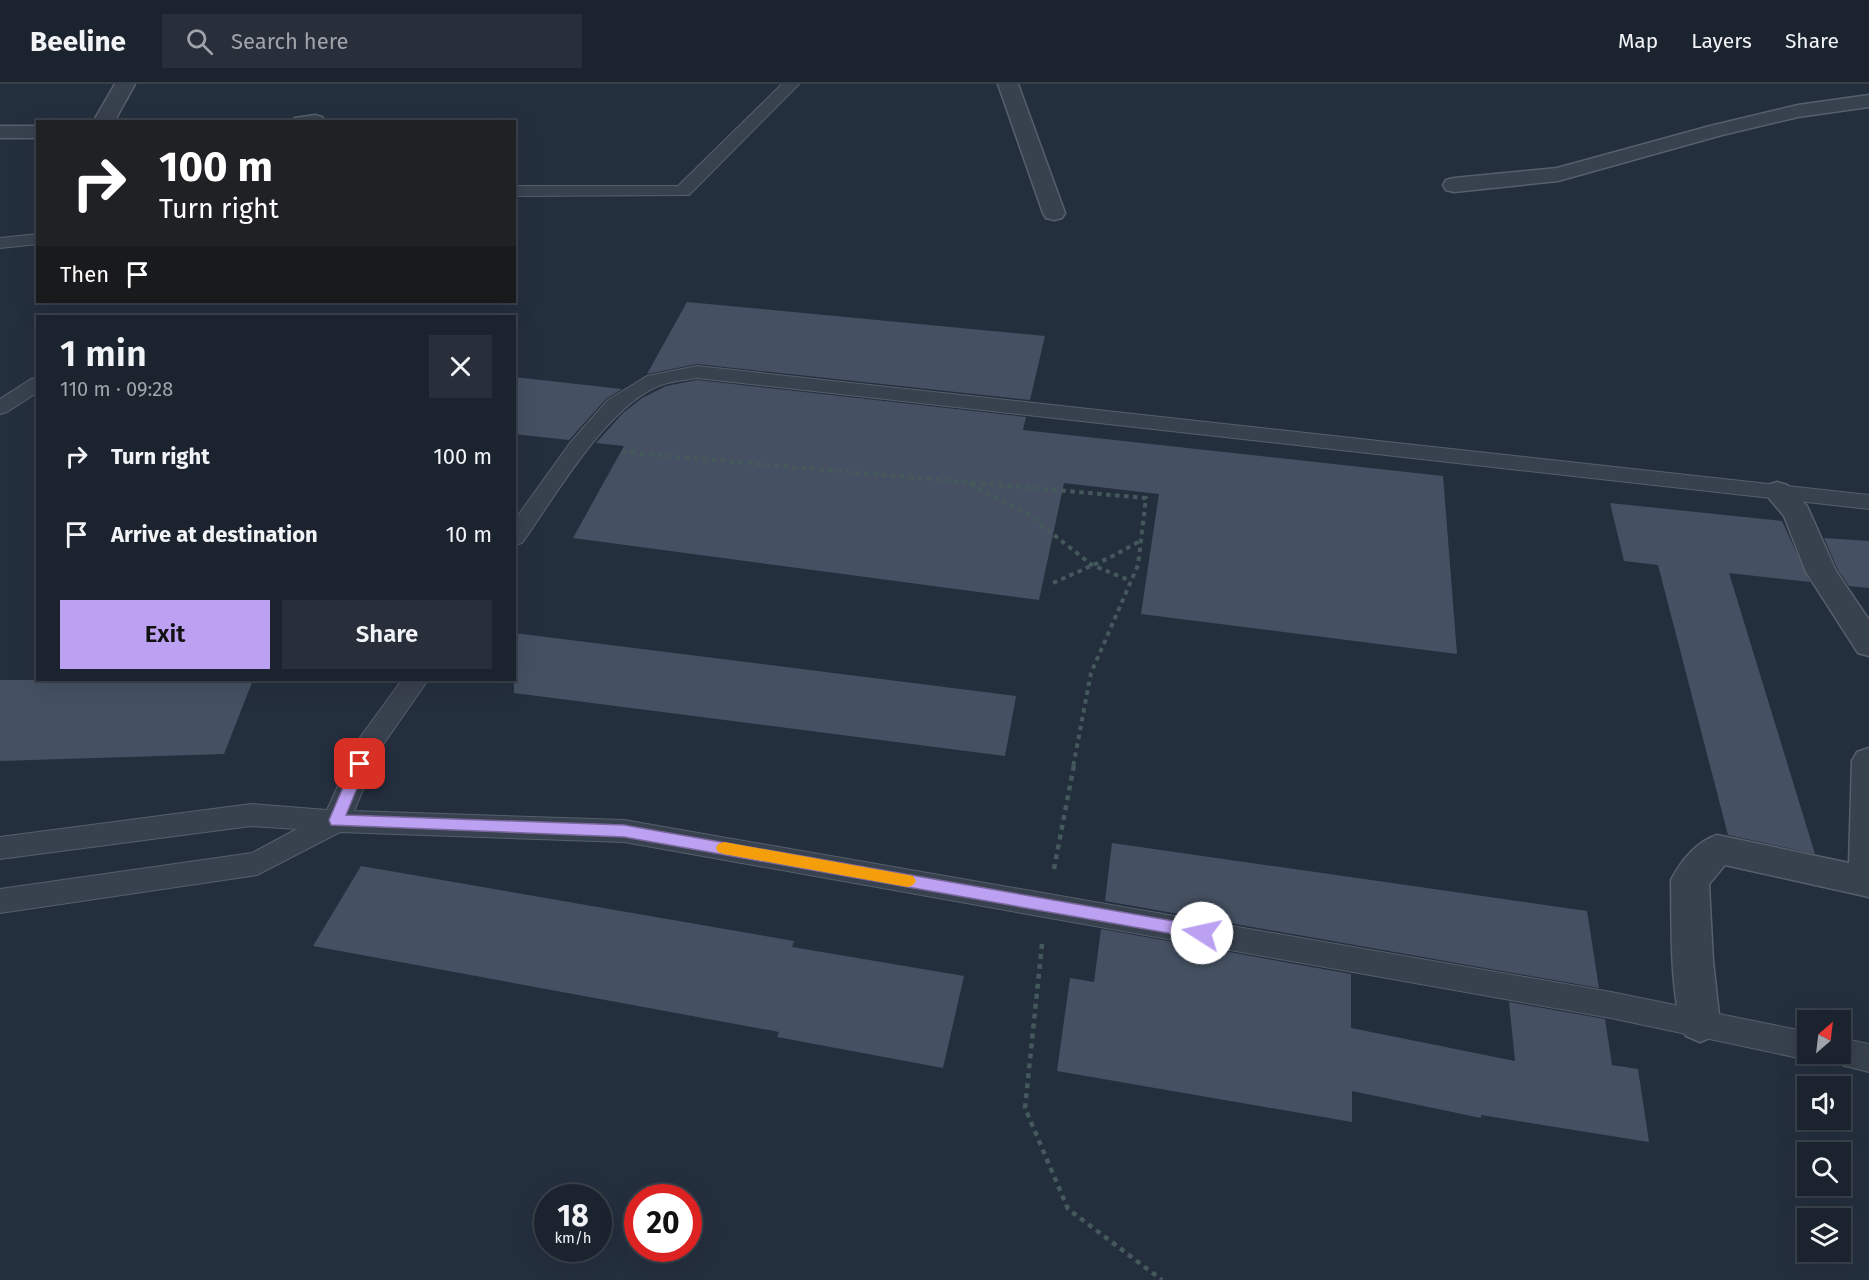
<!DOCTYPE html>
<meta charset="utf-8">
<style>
:root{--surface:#1b232e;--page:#282f3a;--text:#f1f3f6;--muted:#a0a4aa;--line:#39404a;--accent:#bca0f2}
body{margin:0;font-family:"Fira Sans",sans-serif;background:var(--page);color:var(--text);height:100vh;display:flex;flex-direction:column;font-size:22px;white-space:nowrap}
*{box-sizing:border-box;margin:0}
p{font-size:20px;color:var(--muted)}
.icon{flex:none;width:33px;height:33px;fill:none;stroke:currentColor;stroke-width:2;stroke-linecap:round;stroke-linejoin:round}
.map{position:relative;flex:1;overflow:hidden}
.sheet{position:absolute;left:36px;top:231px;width:480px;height:366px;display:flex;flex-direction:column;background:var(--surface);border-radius:0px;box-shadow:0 6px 24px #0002,0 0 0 2px var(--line)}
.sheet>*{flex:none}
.banner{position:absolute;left:36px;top:36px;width:480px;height:183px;border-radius:0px;box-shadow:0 6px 24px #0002,0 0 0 2px var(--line);background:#202124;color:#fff;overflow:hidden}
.needle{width:39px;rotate:28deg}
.controls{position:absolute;left:1797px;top:926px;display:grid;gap:12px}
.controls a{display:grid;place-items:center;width:54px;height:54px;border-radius:0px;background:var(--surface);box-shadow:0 6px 24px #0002,0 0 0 2px var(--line);font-size:30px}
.speed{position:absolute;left:534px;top:1100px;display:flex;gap:12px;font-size:30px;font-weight:700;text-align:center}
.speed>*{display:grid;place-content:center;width:78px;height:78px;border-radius:50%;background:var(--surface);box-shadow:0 6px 24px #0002,0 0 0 2px var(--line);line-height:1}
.speed small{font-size:15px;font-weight:400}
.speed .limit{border:9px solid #d22;background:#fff;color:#111}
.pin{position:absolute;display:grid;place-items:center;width:51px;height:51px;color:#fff;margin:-26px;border-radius:12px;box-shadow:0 3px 9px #0006}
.me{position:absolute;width:66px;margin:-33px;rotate:280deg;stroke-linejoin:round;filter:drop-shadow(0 0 4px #0008)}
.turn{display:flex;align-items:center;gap:21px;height:126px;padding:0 24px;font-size:27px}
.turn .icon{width:78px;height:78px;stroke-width:2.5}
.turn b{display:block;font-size:42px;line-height:51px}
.then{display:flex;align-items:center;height:57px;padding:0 24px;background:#0003;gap:12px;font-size:22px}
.round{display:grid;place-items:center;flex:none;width:63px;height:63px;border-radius:0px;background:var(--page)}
.summary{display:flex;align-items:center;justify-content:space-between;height:102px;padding:0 24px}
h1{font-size:36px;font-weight:600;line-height:45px}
.action{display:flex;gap:12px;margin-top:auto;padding:12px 24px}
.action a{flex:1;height:69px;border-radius:0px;background:var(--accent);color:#111;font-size:24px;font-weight:600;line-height:69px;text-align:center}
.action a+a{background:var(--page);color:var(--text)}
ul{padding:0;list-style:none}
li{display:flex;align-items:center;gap:18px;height:78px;padding:0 24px}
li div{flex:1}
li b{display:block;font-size:22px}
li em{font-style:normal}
header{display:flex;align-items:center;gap:36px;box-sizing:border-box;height:84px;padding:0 30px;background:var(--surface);border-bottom:2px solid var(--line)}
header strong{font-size:28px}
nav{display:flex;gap:33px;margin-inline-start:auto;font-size:21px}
.search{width:420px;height:54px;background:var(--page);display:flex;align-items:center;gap:15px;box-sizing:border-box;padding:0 21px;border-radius:0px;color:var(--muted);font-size:22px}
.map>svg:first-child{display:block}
</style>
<header>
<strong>Beeline</strong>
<div class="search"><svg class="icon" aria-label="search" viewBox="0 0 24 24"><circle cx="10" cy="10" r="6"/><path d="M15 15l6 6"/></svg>Search here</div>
<nav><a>Map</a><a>Layers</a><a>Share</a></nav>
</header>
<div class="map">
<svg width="1869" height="1196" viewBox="0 0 1869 1196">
<rect width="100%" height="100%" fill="#242f3e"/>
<path fill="#455162" d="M687 218 1045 252 1030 316 697 280 647 290Z
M514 293 622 305 606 315 569 356 514 350Z
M697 296 1026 333 1023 346 1443 392 1457 570 1141 530 1159 410 1064 399 1039 516 573 454 624 362 596 359 623 329 642 314 666 302Z
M1610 419 1782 437 1810 498 1729 489 1815 770 1728 751 1658 481 1624 477Z
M1824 454 1869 457V504L1849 502 1838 486Z
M514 549 1016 612 1005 672 514 609Z
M0 596H253L224 670 0 677Z
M1112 759 1587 827 1599 904 1105 817Z
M361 782 794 857 792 863 964 892 943 984 777 953 779 948 313 862Z
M1101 845 1351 890V944L1515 977 1509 918 1605 935 1612 981 1638 985 1649 1058 1481 1031V1034L1352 1007V1038L1057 987 1070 894 1094 898Z"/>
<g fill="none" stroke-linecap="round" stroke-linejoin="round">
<g stroke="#565f6c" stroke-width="2">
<path id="service" d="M782 0H799L689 111 514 112V102H678Z
M38 150V160L0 164V154Z
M697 282 1869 411V425L697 294C685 296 672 297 661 301 607 321 555 413 522 459L514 461V437L570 359 608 316 647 292Z
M38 293V308L7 328 0 330V315L31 295Z
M402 596H428L380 665 354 727 624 736 1611 908 1808 948V969H1821L1819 972 1808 976 1611 934 624 758 340 748 257 791 0 829V805L252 769 297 745 251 742 0 775V753L251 720 327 726 359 655Z
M1840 954 1869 960V988L1829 978 1825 969H1840Z"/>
</g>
<g stroke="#565f6c" stroke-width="3">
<path id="minor" d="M115 0H135L114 38H93Z
M998 0H1018L1065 129 1062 134 1054 136 1046 134 1043 129Z
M1869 11V23L1798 33 1722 51 1558 97 1454 108 1446 106 1443 101 1446 96 1454 94 1557 84 1710 42 1798 21Z
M315 31 322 33 325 37 292 38 295 34Z
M0 42H38V54H0Z
M1777 398 1787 401 1807 422 1836 487 1869 536V572L1858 569 1806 488 1784 432 1763 407 1767 401Z
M1869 664V813L1725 781 1709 800 1713 877 1720 940 1714 952 1700 958 1686 952C1669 918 1672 837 1671 796 1681 777 1697 757 1717 751L1849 779 1852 677 1857 668Z"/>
</g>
<path stroke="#44595c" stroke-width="4" stroke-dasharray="4.5 4.5" stroke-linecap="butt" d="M622 368 1146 414 1138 481 1091 589 1073 683
M970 400 1025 428 1092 481 1131 497
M1053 499 1111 473 1140 457"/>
<path stroke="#44595c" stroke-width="4.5" stroke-dasharray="5 5" stroke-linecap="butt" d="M1054 785 1074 681
M1042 860 1025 1024 1068 1125 1162 1196"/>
<use href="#service" fill="#38414e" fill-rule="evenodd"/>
<use href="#minor" fill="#38414e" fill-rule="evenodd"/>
</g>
<path fill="#bca0f2" stroke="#7a689d" stroke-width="1.5" d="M360 675 367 680 346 731 624 741 1202 842 1208 844 1210 849 1208 853 1202 855 624 753 331 741 329 736 353 680Z"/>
<path fill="#f59e0b" d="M724 758 908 791 913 792 916 797 913 801 908 803 724 770 718 768 716 764 718 760Z"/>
</svg>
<div class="controls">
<a><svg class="needle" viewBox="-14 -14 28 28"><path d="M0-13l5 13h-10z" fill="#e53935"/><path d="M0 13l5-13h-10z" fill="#a0a4aa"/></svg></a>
<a><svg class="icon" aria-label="sound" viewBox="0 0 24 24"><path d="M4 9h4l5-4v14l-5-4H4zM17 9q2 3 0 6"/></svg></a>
<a><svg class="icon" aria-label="search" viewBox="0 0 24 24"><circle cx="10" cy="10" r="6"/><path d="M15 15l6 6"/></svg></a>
<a><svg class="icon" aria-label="layers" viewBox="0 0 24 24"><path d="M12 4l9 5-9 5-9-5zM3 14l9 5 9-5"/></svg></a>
</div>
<div class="speed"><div>18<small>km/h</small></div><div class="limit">20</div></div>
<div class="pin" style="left:360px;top:680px;background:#d93025"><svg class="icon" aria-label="arrive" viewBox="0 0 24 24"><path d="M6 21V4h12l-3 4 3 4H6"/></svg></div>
<svg class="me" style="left:1202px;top:849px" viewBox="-20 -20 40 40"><circle r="19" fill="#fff"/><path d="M0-13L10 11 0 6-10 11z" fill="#bca0f2"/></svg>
<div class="banner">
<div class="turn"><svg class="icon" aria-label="right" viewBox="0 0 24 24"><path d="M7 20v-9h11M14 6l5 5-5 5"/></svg><div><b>100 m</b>Turn right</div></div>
<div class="then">Then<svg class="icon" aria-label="arrive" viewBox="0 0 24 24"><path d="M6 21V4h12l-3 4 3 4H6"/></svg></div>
</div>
<section class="sheet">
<div class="summary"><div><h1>1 min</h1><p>110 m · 09:28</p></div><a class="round"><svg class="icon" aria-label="close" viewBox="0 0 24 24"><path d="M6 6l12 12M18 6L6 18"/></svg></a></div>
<ul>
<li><svg class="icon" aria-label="right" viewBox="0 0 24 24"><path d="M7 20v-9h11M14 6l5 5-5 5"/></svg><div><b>Turn right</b></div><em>100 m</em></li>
<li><svg class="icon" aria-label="arrive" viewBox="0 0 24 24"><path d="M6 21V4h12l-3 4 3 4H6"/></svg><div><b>Arrive at destination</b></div><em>10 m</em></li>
</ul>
<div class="action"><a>Exit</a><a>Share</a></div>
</section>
</div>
